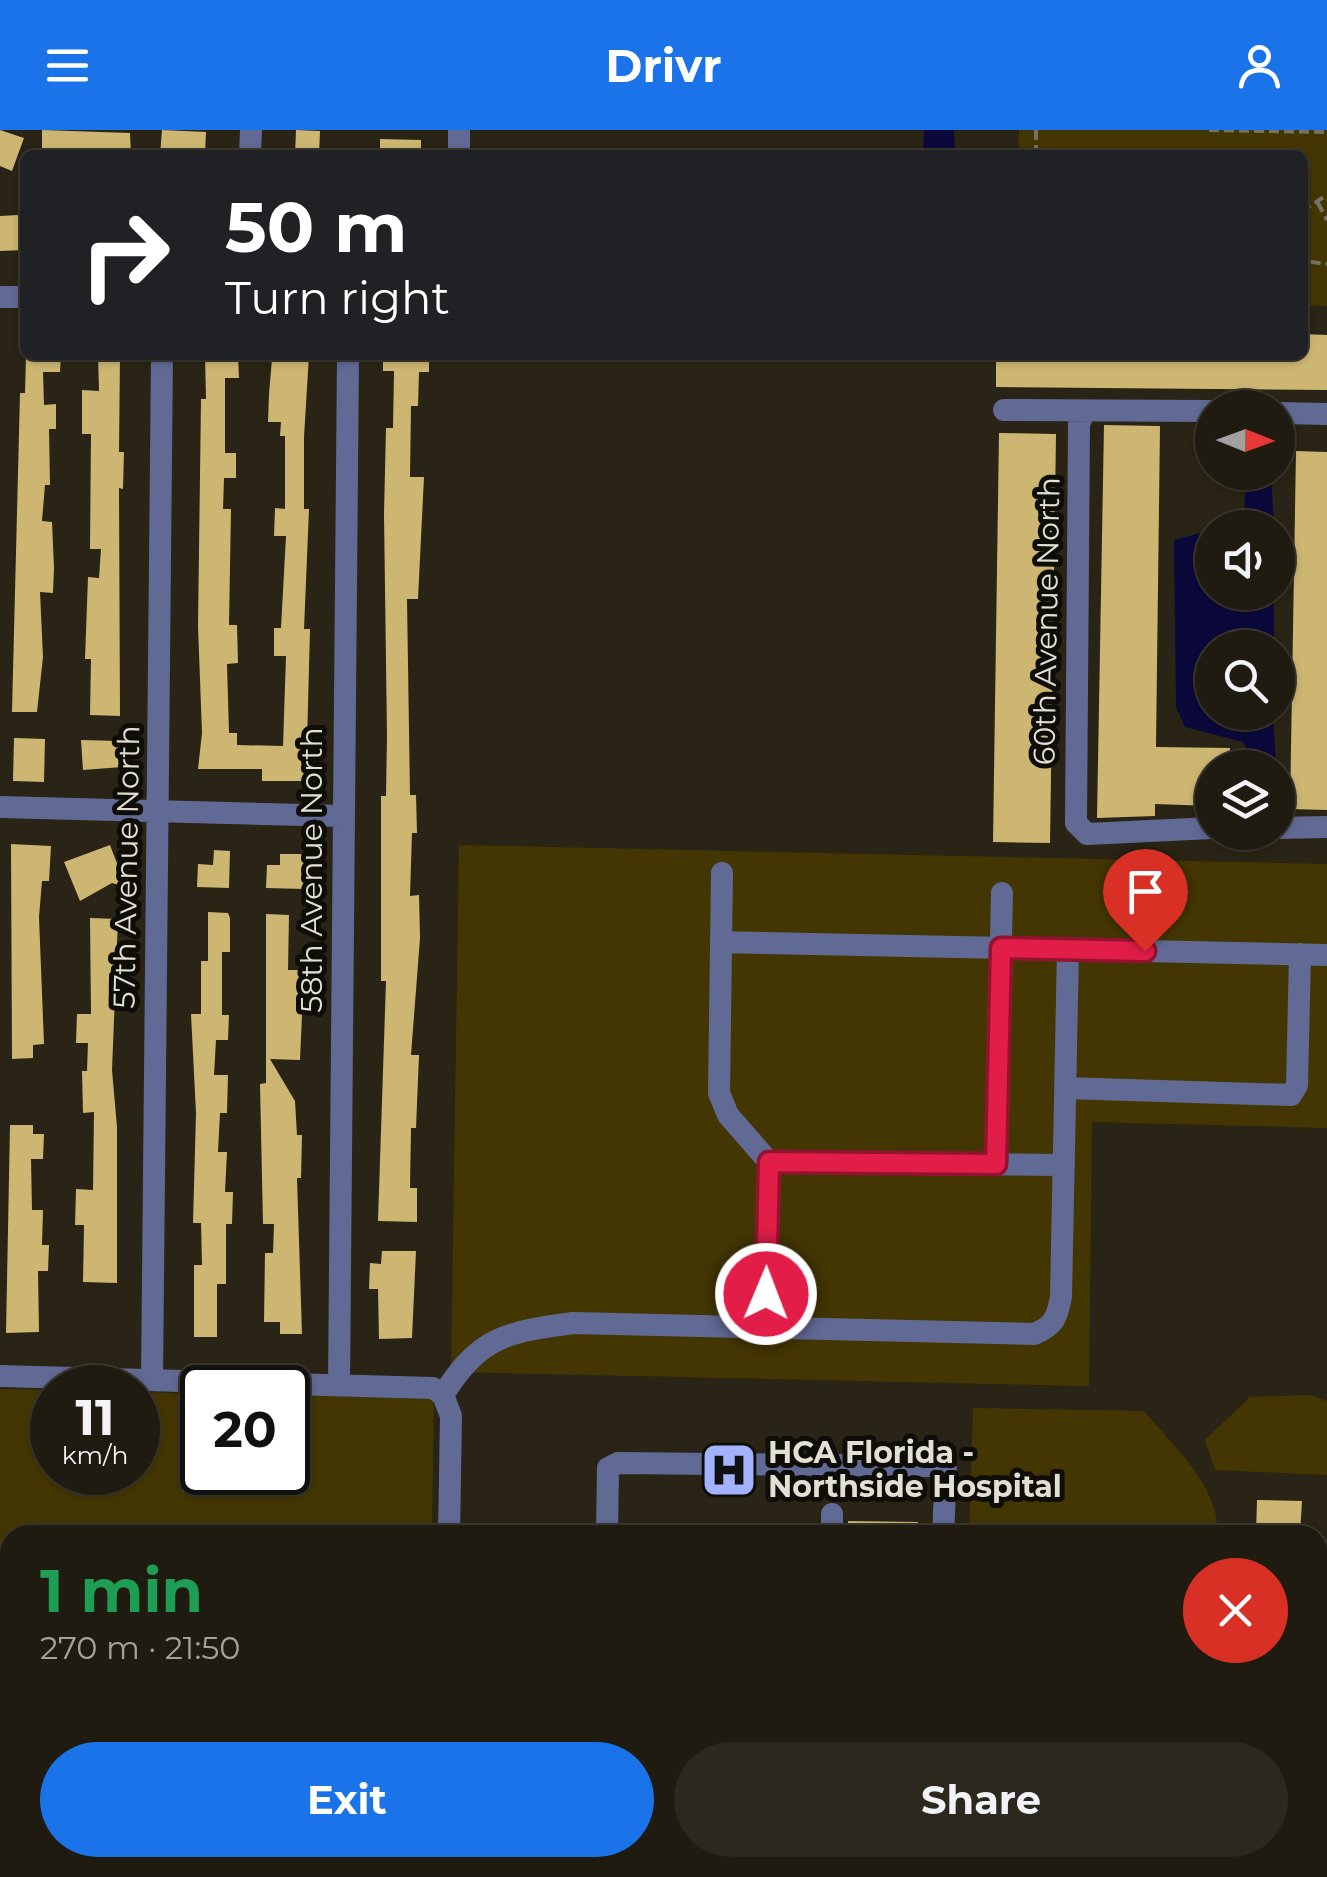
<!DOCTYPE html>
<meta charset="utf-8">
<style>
:root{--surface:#1f1b10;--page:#2c281e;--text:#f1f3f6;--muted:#a1a19f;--line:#3c3930;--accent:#1a73e8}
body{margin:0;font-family:Montserrat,sans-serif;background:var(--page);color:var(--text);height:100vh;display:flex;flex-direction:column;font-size:38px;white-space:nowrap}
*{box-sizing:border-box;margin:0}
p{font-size:32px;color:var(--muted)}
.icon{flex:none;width:55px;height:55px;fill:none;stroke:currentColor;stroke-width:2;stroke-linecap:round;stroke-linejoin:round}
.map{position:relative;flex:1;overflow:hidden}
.side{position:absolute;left:0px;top:1395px;width:1328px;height:352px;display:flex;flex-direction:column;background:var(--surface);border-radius:30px 30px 0 0;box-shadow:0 2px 8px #0004,0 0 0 2px var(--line)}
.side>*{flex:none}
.banner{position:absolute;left:20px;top:20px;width:1288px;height:210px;border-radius:15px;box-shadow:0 2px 8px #0004,0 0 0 2px var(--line);background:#202124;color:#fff;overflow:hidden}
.needle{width:65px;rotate:91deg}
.controls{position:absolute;left:1195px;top:260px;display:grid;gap:20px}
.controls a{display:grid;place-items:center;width:100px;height:100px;border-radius:50%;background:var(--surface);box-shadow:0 2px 8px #0004,0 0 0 2px var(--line);font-size:50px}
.speed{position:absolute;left:30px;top:1235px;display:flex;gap:20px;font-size:50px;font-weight:700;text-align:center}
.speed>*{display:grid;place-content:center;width:130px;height:130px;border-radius:50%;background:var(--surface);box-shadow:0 2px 8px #0004,0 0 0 2px var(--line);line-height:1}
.speed small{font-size:25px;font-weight:400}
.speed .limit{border:5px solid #111;border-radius:15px;background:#fff;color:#111}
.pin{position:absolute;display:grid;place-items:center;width:85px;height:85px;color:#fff;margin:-102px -42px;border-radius:50% 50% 50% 0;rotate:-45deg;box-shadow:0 0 10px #0007}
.pin .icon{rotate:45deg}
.me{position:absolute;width:110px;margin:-55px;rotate:1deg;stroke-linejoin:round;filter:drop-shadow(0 0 8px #0008)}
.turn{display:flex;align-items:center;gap:35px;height:210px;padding:0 40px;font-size:45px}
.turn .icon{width:130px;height:130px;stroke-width:2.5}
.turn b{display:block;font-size:70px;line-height:85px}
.round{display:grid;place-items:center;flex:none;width:105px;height:105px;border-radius:52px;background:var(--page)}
.head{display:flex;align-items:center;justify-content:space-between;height:170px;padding:0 40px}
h1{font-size:60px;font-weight:700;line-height:75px;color:#1e9e55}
.cta{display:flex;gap:20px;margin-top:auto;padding:20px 40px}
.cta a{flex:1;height:115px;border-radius:60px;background:var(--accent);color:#fff;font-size:40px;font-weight:700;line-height:115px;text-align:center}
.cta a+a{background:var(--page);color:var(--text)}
header{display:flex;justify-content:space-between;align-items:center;height:130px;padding:0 40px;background:var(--accent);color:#fff;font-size:45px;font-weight:700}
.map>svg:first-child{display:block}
</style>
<header><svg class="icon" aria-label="menu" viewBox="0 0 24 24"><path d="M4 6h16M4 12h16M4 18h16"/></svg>Drivr<svg class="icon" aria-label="person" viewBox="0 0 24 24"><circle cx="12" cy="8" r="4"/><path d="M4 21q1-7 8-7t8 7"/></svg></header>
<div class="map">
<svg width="1327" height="1747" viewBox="0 0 1327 1747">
<rect width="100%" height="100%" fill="#292415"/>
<path fill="#443602" d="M1019 0H1327V176L1303 175 1302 25H1019Z
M459 715 1327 734V998L1092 992 1089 1256 451 1242Z
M0 1259 52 1260V1342H138V1262L202 1264V1342H288V1265L434 1269 432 1405H10V1738H426V1747H0Z
M1311 1265 1327 1271V1345L1215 1340 1205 1310 1250 1267Z
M973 1278 1144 1281C1175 1318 1218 1354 1218 1405H969Z
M1318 1527H1327V1747H1121L1116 1738H1318Z
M997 1738H1107L1111 1747H996Z"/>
<path fill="#0b093b" d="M924 0H954L955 25H923Z
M1254 343H1271L1274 397H1227L1244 385 1246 352Z
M1212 400V462L1274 463V517L1212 518V582L1273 583 1276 637H1250L1252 629 1243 612 1185 597 1176 577 1174 410Z"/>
<path fill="#cdb672" d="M0 0 24 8 12 41 0 36Z
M42 0 130 3 131 25H42Z
M162 0 206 2 205 25H160Z
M296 0 320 1 319 25H295Z
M380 9 421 10V25H380Z
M18 85V97H25V120L0 121V86Z
M1302 204 1327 205V260L996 257V225H1302Z
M26 225H61L60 242H43L44 275 56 274V299H49L50 355H45L42 391 52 392 54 438 53 463 40 462 43 527 37 582H12L20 263H25Z
M98 225H120L119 322H124L123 359 119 358 120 586 90 585 91 529H85L88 447 99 448 101 419H90L91 304H82V260L99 261Z
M205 225H238L239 248H225V323H236V348H224L223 379H231L229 495H237L238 533 227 534 229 603H237V615L283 616 286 526H274V498H281L286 406H274L275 378 285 379V306H280L281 292H268L269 264 272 229 309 225 304 307V379H309L304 499H310L306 651H262V639H198L202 603 198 496 201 269H206Z
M383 225H429V242H419L418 276H411L410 347H424L418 469H407L410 665H416L417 703H412L410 766 419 765 420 808 411 925H419L416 998H411L410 1058H417V1092L378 1091 386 851H381V666H386L387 606 384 384 386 298H393L394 241H383Z
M1104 295 1160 296 1156 617 1230 618V638H1212V676L1155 674V686L1097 688Z
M999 303 1056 304 1050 713 993 712Z
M1296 321 1327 322V680L1290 679Z
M14 608 45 609 44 652 13 651Z
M81 610 120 611 122 637 83 640Z
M11 714 51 716 49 751H42L39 787 44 914 33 915V928L12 929Z
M110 715 118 736 135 741 129 758 112 753 80 771 64 732Z
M214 720 230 721 229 758 197 757 198 734 213 735Z
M280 724H306L305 759 266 758 267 735H280Z
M208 782 228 783 230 788V822H222V885H229L228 910H216L214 945H228L227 983H220L218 1022H227L225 1062H233L232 1094H226V1154H217V1207H194V1135H202L201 1093H193L196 983 191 884H201V831H208Z
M266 784 289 785 288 840H304L300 930 270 929 295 971 297 1005H302L301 1048H297L302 1204H280V1192H264L265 1123H273L274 1094H263L260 954 266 953Z
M90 788 118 789 112 940 117 997V1153L83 1152 84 1095H75L76 1059 93 1060 94 982 83 983 82 941H87L88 913H76L77 884H91Z
M10 995H33V1004H44L43 1029H31L32 1080H43L42 1115H49L48 1141H38L39 1202 6 1203Z
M382 1121H416L412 1208 379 1209 378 1159H369L370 1133 381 1134Z
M1257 1370 1302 1371 1300 1405H1256Z
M848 1391 918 1392V1405H848Z"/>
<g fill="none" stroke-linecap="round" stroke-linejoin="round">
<path stroke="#767165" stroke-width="4" stroke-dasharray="10 5" stroke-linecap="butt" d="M1209 0 1327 2
M1036 25V0
M1318 73 1327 90
M1302 81 1327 65
M1302 123 1304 131 1327 134"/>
<path stroke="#616a95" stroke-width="22" d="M250 25 251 0
M459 25V0
M0 167H25
M1004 280 1212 281
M1084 283 1079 294 1076 693 1087 704 1212 698
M1278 283 1327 284
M0 677 342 686
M1278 698 1327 697
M722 743 719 963 728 985 769 1032 765 1198
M721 812 1327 825
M1065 958 1291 965 1297 955 1300 824
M769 1032 1064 1035
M996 1034 1002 763
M0 1246 433 1258 443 1265
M152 1250 162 225
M339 1255 348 225
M443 1265C480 1206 507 1202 573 1193L1034 1204C1054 1196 1057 1188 1061 1167L1068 819
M443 1265 451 1286 449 1405
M607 1405 608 1338 618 1333 934 1336 946 1340 943 1405
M832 1405V1384
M442 1747V1738
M502 1747V1738"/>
</g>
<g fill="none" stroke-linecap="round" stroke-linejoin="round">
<g stroke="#92132f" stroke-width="25">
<path id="route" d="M766 1164 769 1032 996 1034 1001 818 1145 821"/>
</g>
<use href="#route" stroke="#e11d48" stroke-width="18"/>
</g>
<defs>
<g id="hospital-square" transform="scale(2.875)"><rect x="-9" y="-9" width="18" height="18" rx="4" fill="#a2b2fd" stroke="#0f0d07"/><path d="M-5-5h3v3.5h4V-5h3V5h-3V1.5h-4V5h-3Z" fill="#111"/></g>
</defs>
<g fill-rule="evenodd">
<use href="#hospital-square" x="729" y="1340"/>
</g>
<g text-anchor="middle" stroke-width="10" stroke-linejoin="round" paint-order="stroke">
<g font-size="30" fill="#e2dfd5" stroke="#0f0d07">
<text transform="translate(1047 491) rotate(-89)" y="10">60th Avenue North</text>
<text transform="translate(127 737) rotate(-89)" y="10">57th Avenue North</text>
<text transform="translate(312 740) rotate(-90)" y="10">58th Avenue North</text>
</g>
<g font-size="30" font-weight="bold" fill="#e2dfd5" stroke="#0f0d07" text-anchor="start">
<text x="768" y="1333">HCA Florida -<tspan x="768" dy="34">Northside Hospital</tspan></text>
</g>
</g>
</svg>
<div class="controls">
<a><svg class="needle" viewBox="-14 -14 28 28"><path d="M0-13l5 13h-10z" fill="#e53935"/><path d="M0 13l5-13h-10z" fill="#a1a19f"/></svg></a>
<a><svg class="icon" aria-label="sound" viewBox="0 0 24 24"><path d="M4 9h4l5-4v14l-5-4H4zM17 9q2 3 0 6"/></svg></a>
<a><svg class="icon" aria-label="search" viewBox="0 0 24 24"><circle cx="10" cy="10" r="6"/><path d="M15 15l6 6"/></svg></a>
<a><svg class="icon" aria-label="layers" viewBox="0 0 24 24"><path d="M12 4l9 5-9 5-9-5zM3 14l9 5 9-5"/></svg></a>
</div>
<div class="speed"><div>11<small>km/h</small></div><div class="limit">20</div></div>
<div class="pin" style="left:1145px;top:821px;background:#d93025"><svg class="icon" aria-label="arrive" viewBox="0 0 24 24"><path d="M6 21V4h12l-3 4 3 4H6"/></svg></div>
<svg class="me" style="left:766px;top:1164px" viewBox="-20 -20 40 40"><circle r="17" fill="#e11d48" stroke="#fff" stroke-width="3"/><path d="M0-11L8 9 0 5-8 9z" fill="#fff"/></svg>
<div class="banner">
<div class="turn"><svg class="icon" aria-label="right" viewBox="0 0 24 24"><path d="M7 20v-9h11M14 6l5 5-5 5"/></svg><div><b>50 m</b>Turn right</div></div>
</div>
<section class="side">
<div class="head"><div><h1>1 min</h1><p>270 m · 21:50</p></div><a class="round" style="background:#d93025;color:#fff"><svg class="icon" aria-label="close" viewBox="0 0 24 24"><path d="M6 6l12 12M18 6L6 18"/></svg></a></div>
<div class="cta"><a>Exit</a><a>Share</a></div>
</section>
</div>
